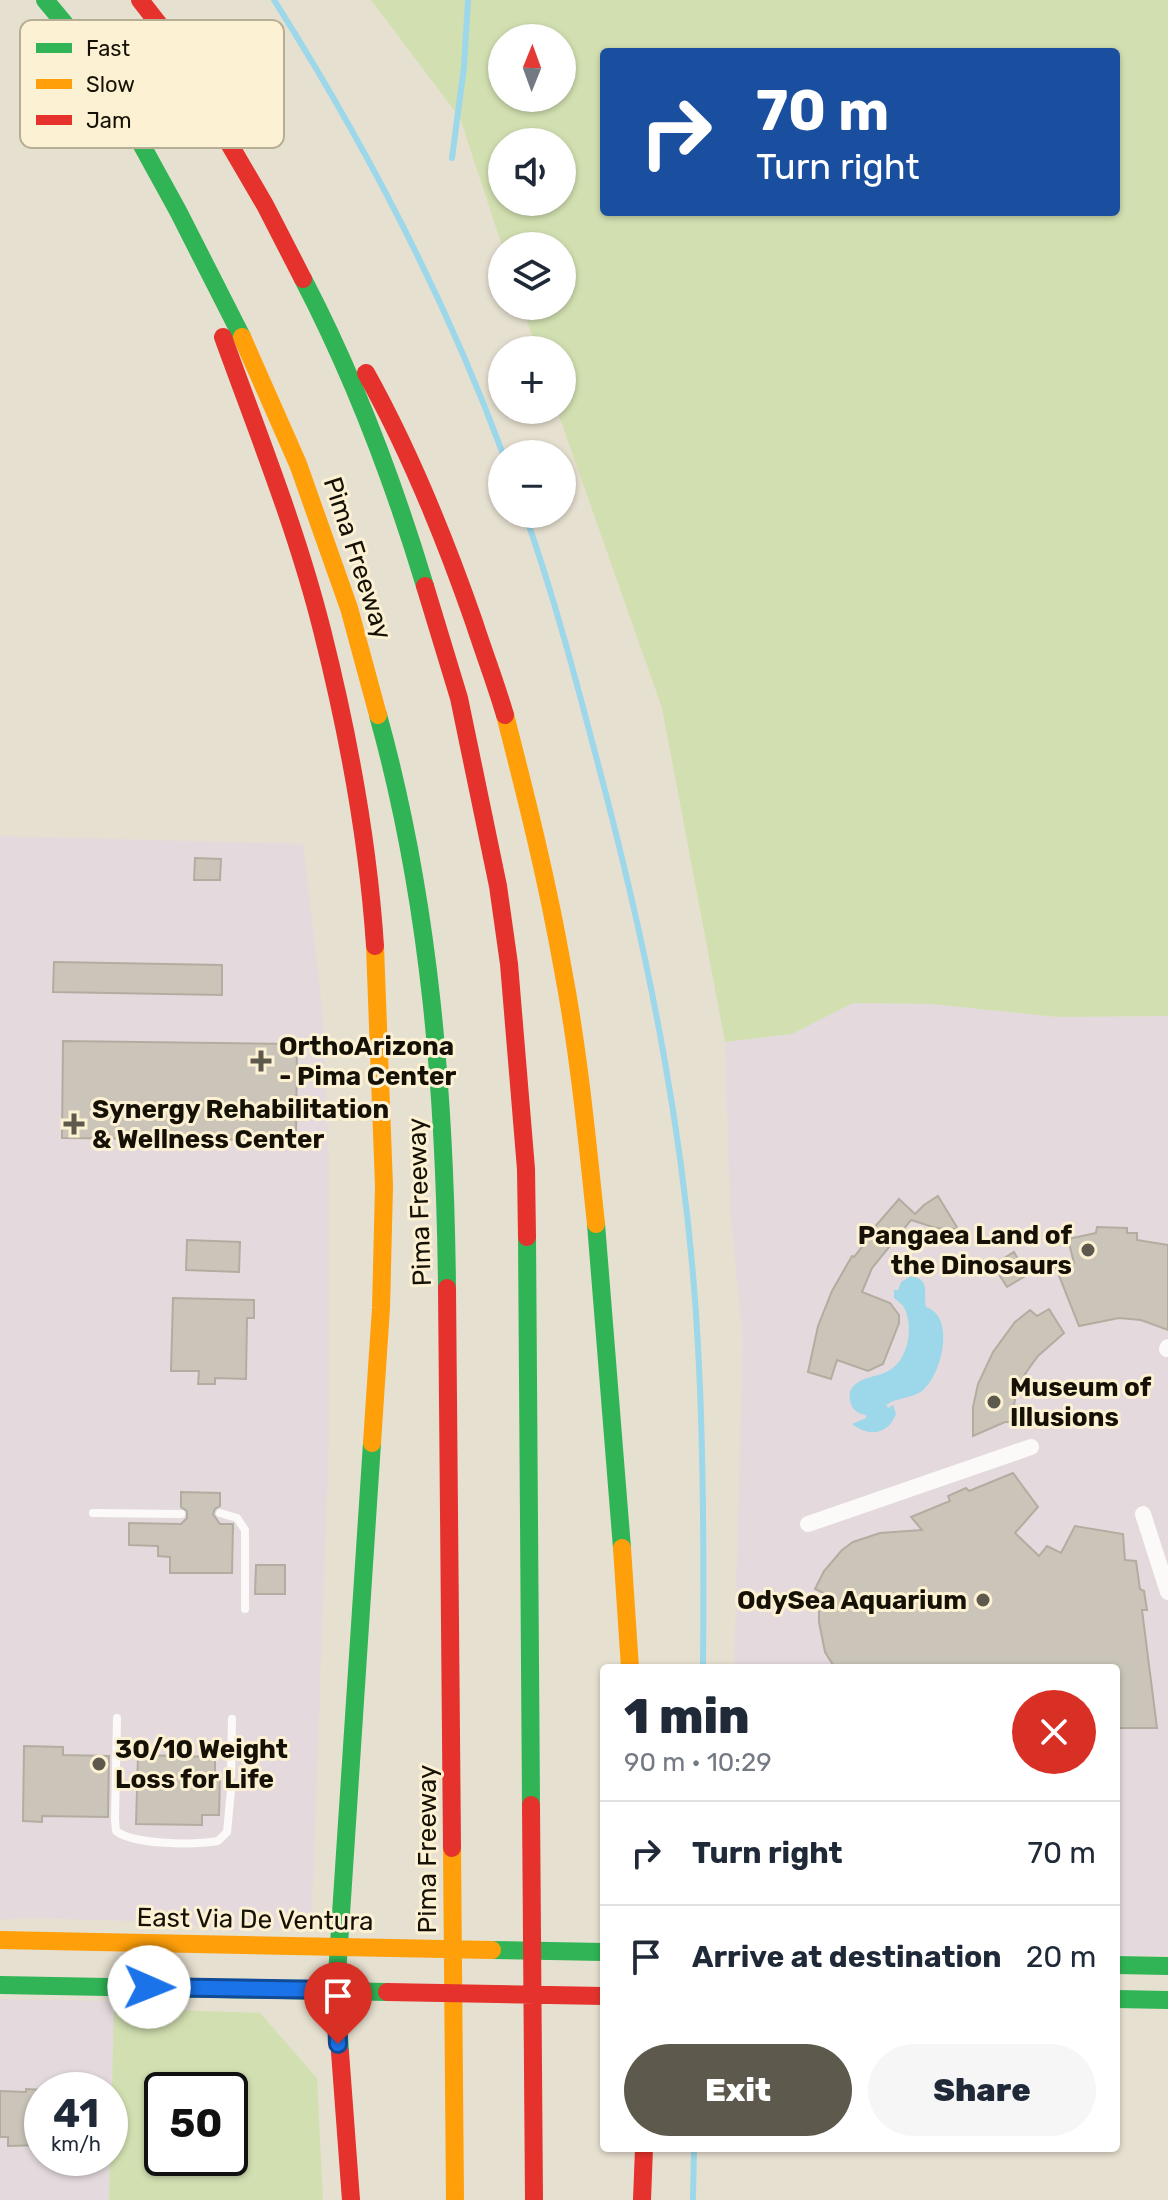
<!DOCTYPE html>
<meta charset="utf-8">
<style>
:root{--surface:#fff;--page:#f6f6f7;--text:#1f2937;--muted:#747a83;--line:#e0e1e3;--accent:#5e594d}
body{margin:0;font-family:Rubik,sans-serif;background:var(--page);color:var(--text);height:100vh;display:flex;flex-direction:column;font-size:30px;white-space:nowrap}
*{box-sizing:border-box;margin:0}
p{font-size:26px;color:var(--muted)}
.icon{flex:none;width:44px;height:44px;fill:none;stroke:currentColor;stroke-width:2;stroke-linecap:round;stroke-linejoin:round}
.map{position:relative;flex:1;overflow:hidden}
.sheet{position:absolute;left:600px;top:1664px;width:520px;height:488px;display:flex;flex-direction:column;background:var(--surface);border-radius:8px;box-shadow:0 2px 6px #0004}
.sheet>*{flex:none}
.guide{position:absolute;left:600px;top:48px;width:520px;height:168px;border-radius:8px;box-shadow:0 2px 6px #0004;background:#1a4fa0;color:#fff;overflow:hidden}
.needle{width:52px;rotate:1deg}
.buttons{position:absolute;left:488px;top:24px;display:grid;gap:16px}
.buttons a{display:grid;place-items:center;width:88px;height:88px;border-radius:50%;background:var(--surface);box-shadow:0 2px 6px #0004;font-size:40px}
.speed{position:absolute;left:24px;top:2072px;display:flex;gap:16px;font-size:40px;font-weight:700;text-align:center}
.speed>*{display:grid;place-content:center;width:104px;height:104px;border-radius:50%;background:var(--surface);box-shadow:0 2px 6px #0004;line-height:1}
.speed small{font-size:20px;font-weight:400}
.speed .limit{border:4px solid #111;border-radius:12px;background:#fff;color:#111}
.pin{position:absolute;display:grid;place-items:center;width:68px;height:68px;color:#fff;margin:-82px -34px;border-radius:50% 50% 50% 0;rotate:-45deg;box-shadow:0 0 8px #0007}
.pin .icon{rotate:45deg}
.me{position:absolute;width:88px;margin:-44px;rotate:91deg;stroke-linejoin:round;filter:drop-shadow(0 0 6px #0008)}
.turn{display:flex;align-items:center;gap:28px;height:168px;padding:0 24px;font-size:36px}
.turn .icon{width:104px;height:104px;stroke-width:2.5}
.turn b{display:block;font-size:56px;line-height:68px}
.round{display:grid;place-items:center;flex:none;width:84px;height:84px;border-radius:42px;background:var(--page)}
.overview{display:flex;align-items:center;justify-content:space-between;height:136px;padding:0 24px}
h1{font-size:48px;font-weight:800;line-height:60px}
.primary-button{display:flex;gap:16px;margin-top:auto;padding:16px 24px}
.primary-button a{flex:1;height:92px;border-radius:48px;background:var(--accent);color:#fff;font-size:32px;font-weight:800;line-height:92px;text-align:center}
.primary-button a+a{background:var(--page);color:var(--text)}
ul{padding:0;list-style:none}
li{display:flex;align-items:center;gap:24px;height:104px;padding:0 24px;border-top:2px solid var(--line)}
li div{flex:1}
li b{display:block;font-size:30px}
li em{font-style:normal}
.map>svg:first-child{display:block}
</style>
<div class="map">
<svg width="1168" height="2200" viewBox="0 0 1168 2200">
<rect width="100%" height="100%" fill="#e6e0d0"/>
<path fill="#e4dadd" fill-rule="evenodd" d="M0 836 303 844 322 1007 329 1155V1441L312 1910 304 1920 292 1928 231 1932 172 1922 21 1918 0 1920Z
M853 1003 932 1004 1057 1017 1168 1016V1956L1116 1955V1668H734L743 1340 730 1209 725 1042 792 1034Z
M0 1999 115 2001 109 2200H0ZM42 2090H110V2158H42Z"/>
<path fill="#d2e0b1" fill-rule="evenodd" d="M371 0H1168V1016L1057 1017 932 1004 853 1003 792 1034 725 1042 662 708 557 410H562V350H537L522 306H562V246H502L460 118ZM502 38H562V98H502ZM604 52H1116V212H604ZM502 142H562V202H502Z
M114 2008 260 2013 317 2078 323 2200H109ZM162 2090H230V2158H162Z"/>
<path fill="#9dd7ea" d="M911 1276C931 1280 923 1292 926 1307 956 1317 942 1375 922 1391 911 1399 897 1397 886 1405L888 1408 893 1405 896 1414C888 1435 869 1437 852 1424L866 1418V1415C853 1413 848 1404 850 1391 861 1373 879 1380 894 1367 909 1355 914 1323 903 1306 901 1303 897 1301 894 1298V1290H898L901 1282Z"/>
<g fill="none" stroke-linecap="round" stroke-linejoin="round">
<path stroke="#9dd7ea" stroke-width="6" d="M274 0C365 144 444 295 503 454
M452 158 464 67 468 0
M525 514C554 596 576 680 598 764 649 955 688 1149 698 1347 704 1454 704 1561 703 1668
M693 2200 694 2148"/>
</g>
<path fill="#cac5b8" stroke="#b2ada0" stroke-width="2" d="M195 858 221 859 220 880H194Z
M54 962 222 965V995L53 992Z
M63 1041 297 1044 296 1140 62 1138Z
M938 1196 958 1229 936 1228 911 1220 872 1268 862 1292 890 1303 899 1315V1323L883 1364 868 1371 837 1360 831 1379 808 1372 818 1326 832 1291 852 1256 854 1257 868 1239 866 1237 899 1199 915 1214 924 1205Z
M1097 1227 1127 1228V1233H1137V1240L1168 1245V1330L1141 1320 1119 1318 1079 1326 1056 1268 1074 1263 1068 1239 1096 1233Z
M187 1240 240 1242 239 1272 186 1270Z
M1014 1252 1027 1275 1007 1287 993 1265Z
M173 1298 254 1300V1318H247L246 1379 215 1378V1384H198L199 1371H171Z
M1049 1309 1064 1333 1038 1356 1025 1374 1016 1394 1011 1422H1005L973 1436V1407L978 1384 993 1352 1015 1322 1030 1310 1037 1316Z
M1013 1473 1038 1507 1015 1533 1039 1556 1047 1546 1061 1553 1075 1526 1123 1534 1125 1560 1136 1561 1140 1589 1144 1591 1147 1610H1142L1157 1728H1116V1668H835L825 1652 819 1622V1607L824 1593 815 1589 824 1571 842 1550 853 1542 880 1533 922 1530 911 1517 950 1501 948 1496 966 1488 969 1491Z
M181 1492 220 1493V1506L215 1509 213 1514 220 1524H233L232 1573H170V1557L158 1556V1546L129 1545V1523L181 1524 187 1518V1511L181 1507Z
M256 1565H285V1594H255Z
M24 1746 63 1747V1755L109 1756 108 1817 42 1816V1822L23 1821Z
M138 1755 215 1757V1776H220L219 1815H202V1825L136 1824Z
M26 2089 42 2090V2145L8 2146V2137H0V2091L26 2092Z"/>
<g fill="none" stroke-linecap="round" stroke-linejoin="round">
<path stroke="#fbfaf8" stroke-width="8" d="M93 1513 181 1514
M220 1513 237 1518 245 1530V1609
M117 1718 115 1820 116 1831C134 1845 195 1845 218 1841L227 1832 231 1790
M231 1776 232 1719"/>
<path stroke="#fbfaf8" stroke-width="16" d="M1167 1349 1168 1347
M1143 1514 1168 1592
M808 1524 1031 1447"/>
<path stroke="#30b455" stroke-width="18" d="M45 0 95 60 178 211 242 337
M303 279C354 377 393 480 425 586
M378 715C430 902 445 1094 447 1288
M596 1224 622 1548
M527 1237 531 1805
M492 1950 604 1952
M1116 1965 1168 1966
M0 1985 387 1992
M1116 1999 1168 2000
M340 2052 336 1990 372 1443"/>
<path stroke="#ff9f0a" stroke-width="18" d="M242 337 298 464 349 608 378 715
M505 715C527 800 548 884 563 970 579 1054 587 1139 596 1224
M372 1443 381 1308 384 1186 375 946
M622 1548 630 1668
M452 1848 455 2200
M0 1940 492 1950"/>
<path stroke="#e5322d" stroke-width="18" d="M140 0 161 27 265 205 303 279
M223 337C258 434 297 530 322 630 348 733 368 840 375 946
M366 373C410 452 444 536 474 622 484 653 496 684 505 715
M425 586 459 698 498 886 509 964 526 1169 527 1237
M447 1288 452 1848
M531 1805 534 2200
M387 1992 604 1996
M340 2052 351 2200
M642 2200 644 2148"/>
</g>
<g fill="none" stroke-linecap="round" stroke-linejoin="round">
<g stroke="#114b97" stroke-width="20">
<path id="route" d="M149 1987 336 1990 338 2044"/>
</g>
<use href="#route" stroke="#1a73e8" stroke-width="14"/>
</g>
<g fill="#5e594d" stroke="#fdf1d3" stroke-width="3">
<path d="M257 1049h8v8h8v8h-8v8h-8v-8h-8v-8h8z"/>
<path d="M70 1112h8v8h8v8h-8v8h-8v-8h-8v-8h8z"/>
<circle cx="1088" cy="1250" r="8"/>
<circle cx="994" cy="1402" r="8"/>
<circle cx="983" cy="1600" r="8"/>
<circle cx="99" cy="1764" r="8"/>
</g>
<g text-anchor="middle" stroke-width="6" stroke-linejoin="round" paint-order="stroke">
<g font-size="26" fill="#151107" stroke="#fdf1d3">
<text transform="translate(358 558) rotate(72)" y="9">Pima Freeway</text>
<text transform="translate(419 1202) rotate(-92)" y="9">Pima Freeway</text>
<text transform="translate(427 1849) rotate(-90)" y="9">Pima Freeway</text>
<text transform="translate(255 1919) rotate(1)" y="9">East Via De Ventura</text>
</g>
<g font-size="26" font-weight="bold" fill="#151107" stroke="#fdf1d3" text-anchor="start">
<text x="279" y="1055">OrthoArizona<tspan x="279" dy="30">- Pima Center</tspan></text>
<text x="92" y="1118">Synergy Rehabilitation<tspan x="92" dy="30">&amp; Wellness Center</tspan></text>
<text x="1072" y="1244" text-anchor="end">Pangaea Land of<tspan x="1072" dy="30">the Dinosaurs</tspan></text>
<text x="1010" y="1396">Museum of<tspan x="1010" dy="30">Illusions</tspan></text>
<text x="967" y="1609" text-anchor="end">OdySea Aquarium</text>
<text x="115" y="1758">30/10 Weight<tspan x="115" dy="30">Loss for Life</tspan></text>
</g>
</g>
<rect x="20" y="20" width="264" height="128" rx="12" fill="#fdf1d3" stroke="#b7ae96" stroke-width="2"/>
<rect x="36" y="43" width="36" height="10" fill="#30b455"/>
<rect x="36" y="79" width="36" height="10" fill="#ff9f0a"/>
<rect x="36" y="115" width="36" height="10" fill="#e5322d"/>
<g font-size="22" fill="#151107">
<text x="86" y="56">Fast</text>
<text x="86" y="92">Slow</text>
<text x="86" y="128">Jam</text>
</g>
</svg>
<div class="buttons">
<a><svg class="needle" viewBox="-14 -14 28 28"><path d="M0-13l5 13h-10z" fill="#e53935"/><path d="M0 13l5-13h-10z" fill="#747a83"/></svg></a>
<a><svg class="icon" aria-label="sound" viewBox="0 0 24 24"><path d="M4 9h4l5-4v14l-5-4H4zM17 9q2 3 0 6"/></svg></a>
<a><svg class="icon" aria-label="layers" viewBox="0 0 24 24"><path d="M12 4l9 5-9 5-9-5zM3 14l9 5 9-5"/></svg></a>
<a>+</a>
<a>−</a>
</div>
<div class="speed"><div>41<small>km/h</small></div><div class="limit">50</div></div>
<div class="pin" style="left:338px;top:2044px;background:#d93025"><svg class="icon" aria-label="arrive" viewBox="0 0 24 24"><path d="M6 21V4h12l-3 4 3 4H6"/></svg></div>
<svg class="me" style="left:149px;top:1987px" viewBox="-20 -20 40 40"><circle r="19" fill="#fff"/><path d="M0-13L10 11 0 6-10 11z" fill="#1a73e8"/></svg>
<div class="guide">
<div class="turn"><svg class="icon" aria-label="right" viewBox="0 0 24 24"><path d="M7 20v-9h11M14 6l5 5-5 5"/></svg><div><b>70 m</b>Turn right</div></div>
</div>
<section class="sheet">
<div class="overview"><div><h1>1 min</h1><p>90 m · 10:29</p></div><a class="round" style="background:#d93025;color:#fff"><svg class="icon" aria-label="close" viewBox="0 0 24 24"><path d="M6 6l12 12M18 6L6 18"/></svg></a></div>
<ul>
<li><svg class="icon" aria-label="right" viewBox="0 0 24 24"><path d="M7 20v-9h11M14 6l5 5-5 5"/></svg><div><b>Turn right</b></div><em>70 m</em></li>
<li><svg class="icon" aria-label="arrive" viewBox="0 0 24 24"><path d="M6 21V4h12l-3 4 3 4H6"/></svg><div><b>Arrive at destination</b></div><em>20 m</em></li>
</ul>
<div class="primary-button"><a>Exit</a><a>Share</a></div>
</section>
</div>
